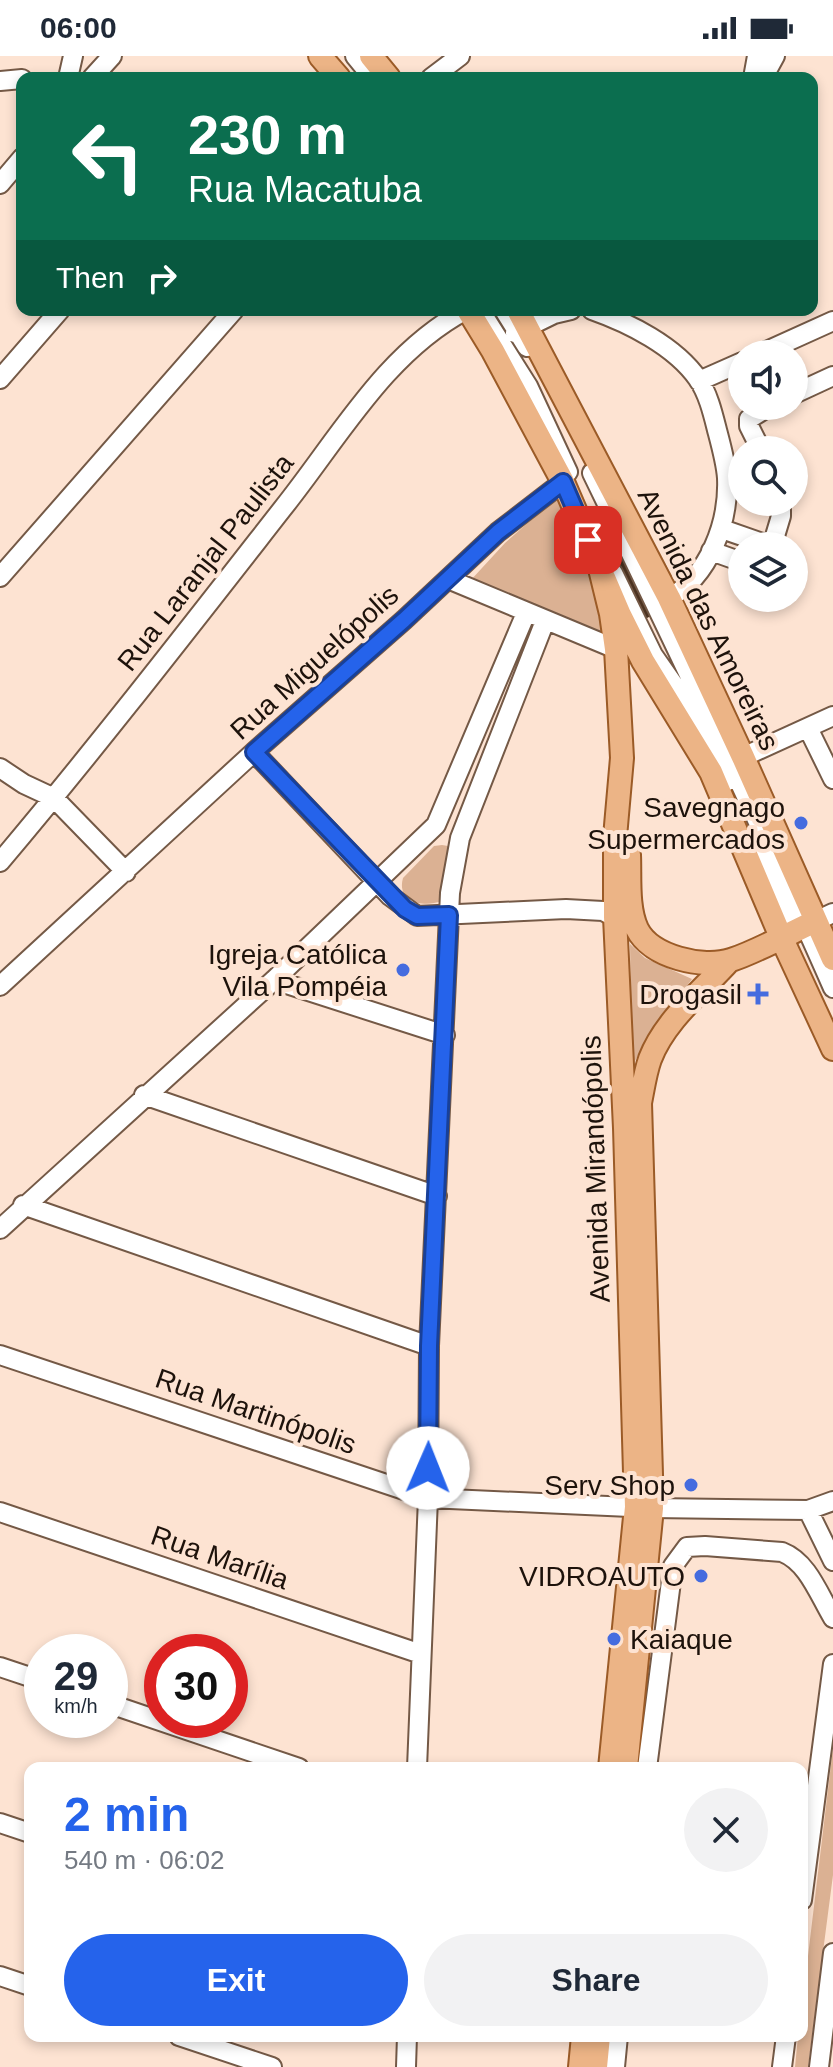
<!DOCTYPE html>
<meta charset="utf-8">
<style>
:root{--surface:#fff;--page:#f2f2f3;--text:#1f2937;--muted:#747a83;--accent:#2563eb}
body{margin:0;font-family:Arial,sans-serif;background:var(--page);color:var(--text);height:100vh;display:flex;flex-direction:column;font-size:30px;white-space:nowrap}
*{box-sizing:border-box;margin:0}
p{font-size:26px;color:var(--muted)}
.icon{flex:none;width:44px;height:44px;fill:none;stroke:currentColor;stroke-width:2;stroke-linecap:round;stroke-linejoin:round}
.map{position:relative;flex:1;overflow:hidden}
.panel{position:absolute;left:24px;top:1706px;width:784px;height:280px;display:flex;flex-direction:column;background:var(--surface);border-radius:16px;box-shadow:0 4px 12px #0003}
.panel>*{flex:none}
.hud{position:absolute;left:16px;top:16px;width:802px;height:244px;border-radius:16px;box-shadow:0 4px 12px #0003;background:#0b6e4f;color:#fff;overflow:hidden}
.fabs{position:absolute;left:728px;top:284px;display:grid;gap:16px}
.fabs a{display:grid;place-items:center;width:80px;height:80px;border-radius:50%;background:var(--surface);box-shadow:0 4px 12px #0003;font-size:40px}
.speed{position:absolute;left:24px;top:1578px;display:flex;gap:16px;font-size:40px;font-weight:700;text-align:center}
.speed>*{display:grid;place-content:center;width:104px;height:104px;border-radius:50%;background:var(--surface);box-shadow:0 4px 12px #0003;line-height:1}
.speed small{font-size:20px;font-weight:400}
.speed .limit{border:12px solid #d22;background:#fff;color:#111}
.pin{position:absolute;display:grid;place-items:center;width:68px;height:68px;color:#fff;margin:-34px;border-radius:16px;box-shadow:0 4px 12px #0006}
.me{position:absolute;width:88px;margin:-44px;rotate:1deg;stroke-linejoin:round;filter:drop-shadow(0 0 6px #0008)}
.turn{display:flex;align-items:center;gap:28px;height:168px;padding:0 40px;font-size:36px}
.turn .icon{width:104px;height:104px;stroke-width:2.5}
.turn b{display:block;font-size:56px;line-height:68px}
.then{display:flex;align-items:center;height:76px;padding:0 40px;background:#0003;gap:16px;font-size:30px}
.round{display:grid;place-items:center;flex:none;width:84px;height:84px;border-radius:42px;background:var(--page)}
.summary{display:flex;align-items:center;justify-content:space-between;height:136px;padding:0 40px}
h1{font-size:48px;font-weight:600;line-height:60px;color:var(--accent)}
.action{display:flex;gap:16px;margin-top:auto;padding:16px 40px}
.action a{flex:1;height:92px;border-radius:48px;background:var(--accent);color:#fff;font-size:32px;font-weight:600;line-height:92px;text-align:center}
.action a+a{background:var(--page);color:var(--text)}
.status{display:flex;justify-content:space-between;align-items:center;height:56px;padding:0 40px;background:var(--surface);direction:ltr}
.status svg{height:22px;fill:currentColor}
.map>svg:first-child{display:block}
</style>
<div class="status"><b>06:00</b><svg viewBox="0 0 49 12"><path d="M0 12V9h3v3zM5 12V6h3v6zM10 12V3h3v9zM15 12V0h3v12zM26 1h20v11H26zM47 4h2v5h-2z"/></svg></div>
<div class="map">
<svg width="833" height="2011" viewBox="0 0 833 2011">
<rect width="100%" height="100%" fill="#fde3d2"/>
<path fill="#dbb193" d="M564 440 570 446 607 578 470 525 505 487 556 442Z
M442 789 448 790 451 796 441 845C424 852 396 846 403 822L434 790Z
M630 888 645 902 692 923 653 974 632 1010Z
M833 1692V1819L808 2011H795L798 1980H802V1950Z"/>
<path fill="#4c3321" d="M603 457 653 559 641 565 592 463Z"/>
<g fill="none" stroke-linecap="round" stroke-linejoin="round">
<g stroke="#745946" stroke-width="22">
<path id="minor" d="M355 0 373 22
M68 22 73 0
M92 22 112 0
M431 22 460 0
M753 22 757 0
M763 22 775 0
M0 25 22 23
M0 128 22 102
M480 254 528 330 568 416
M504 254 527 291
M592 254C629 267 675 290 698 323 708 337 713 358 717 374 721 389 726 407 727 422 729 467 709 520 669 542
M515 277 554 258 571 254
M760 298 833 265
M0 323 60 254
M699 325 742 306
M794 338 833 320
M761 394 749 370V363L770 350
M592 417C675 588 757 759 833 932
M722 473 771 490
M772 490 781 460V446
M711 495 742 506
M613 517 653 599 690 652 726 726
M0 521 234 254
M448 523 616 593
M808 672 833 723
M254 696 390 840 417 860 566 853 603 855 624 866
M743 701 833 660
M0 712 24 728 54 742 126 816
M752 786 788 869
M0 806C97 691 190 571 283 452 339 382 385 297 466 254
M816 865 833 857
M274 924 445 979
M0 930 254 696 404 564 498 476 563 426
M144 1039 437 1140
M23 1149 429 1290
M0 1173 274 924 436 769 526 557
M0 1299 428 1442 652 1452 808 1454 833 1445
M808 1454 833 1505
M0 1456 421 1598
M0 1611 42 1625
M110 1648 299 1712
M417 1712 428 1442 429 1290 450 837 460 782 545 565
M647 1712 673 1510 687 1491 705 1490 782 1496C808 1506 819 1539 833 1562
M0 1767 30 1777
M802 1844 833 1608
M0 1920 30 1930
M179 1980 272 2011
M406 2011 407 1980
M615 2011 618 1980
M782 2011 786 1980
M819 2011 833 1897"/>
</g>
<g stroke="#9b5b27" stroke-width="26">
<path id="major" d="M320 0 339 22
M371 0 389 22
M468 254 493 295 563 426 620 559 643 605 711 716 781 881 833 993
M518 254 669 542 743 701 833 903
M600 513 611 558 616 593 622 702 615 781V861L625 1072 636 1451 610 1712
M629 799C630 821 627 852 637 873 651 901 703 913 731 904 759 895 789 877 816 865
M626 1712 652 1452 640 1047C643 1032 645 1017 650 1003 665 964 702 935 729 905
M580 2011 583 1980
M596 2011 599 1980"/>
</g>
<use href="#minor" stroke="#fff" stroke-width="18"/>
<use href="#major" stroke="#ecb486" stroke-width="22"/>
</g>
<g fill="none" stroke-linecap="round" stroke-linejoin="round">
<g stroke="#184099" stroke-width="20">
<path id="route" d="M428 1412 429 1290 449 859 417 860 405 853 254 696 404 564 498 476 563 426 588 484"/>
</g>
<use href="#route" stroke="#2563eb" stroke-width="14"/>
</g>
<g fill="#456cdf" stroke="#fde3d2" stroke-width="3">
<circle cx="801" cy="767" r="8"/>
<circle cx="403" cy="914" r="8"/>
<path d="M754 926h8v8h8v8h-8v8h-8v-8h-8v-8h8z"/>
<circle cx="691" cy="1429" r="8"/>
<circle cx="701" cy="1520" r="8"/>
<circle cx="614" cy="1583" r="8"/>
</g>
<g text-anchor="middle" stroke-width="8" stroke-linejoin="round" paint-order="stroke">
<g font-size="28" fill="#1d120b" stroke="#fde3d2">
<text transform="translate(205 506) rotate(-52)" y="10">Rua Laranjal Paulista</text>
<text transform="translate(709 563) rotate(64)" y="10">Avenida das Amoreiras</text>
<text transform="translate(314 606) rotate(-42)" y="10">Rua Miguelópolis</text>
<text transform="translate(595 1113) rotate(-92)" y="10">Avenida Mirandópolis</text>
<text transform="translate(256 1355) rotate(19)" y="10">Rua Martinópolis</text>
<text transform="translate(220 1501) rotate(19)" y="10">Rua Marília</text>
</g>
<g font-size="28" fill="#1d120b" stroke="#fde3d2" text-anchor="end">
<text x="785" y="761">Savegnago<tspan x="785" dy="32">Supermercados</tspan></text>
<text x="387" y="908">Igreja Católica<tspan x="387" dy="32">Vila Pompéia</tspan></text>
<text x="742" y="948">Drogasil</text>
<text x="675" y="1439">Serv Shop</text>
<text x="685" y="1530">VIDROAUTO</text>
<text x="630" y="1593" text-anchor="start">Kaiaque</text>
</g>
</g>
</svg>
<div class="fabs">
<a><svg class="icon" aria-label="sound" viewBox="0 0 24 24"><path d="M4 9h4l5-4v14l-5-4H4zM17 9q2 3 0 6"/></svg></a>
<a><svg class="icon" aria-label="search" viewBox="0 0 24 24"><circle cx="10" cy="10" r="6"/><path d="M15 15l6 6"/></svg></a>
<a><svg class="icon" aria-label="layers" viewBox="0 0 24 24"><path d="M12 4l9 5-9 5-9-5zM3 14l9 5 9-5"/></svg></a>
</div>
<div class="speed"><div>29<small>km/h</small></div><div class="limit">30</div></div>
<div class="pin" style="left:588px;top:484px;background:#d93025"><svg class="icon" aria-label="arrive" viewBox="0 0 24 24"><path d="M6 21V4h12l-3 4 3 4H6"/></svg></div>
<svg class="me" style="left:428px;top:1412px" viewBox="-20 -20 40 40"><circle r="19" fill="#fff"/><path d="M0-13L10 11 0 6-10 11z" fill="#2563eb"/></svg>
<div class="hud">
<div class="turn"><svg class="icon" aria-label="left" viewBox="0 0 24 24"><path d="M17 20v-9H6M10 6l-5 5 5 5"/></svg><div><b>230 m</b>Rua Macatuba</div></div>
<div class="then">Then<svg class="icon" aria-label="right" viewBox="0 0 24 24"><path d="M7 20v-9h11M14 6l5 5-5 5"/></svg></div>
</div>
<section class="panel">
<div class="summary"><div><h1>2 min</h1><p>540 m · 06:02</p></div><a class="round"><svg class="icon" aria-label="close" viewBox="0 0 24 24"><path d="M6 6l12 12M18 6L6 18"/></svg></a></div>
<div class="action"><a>Exit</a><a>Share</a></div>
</section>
</div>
